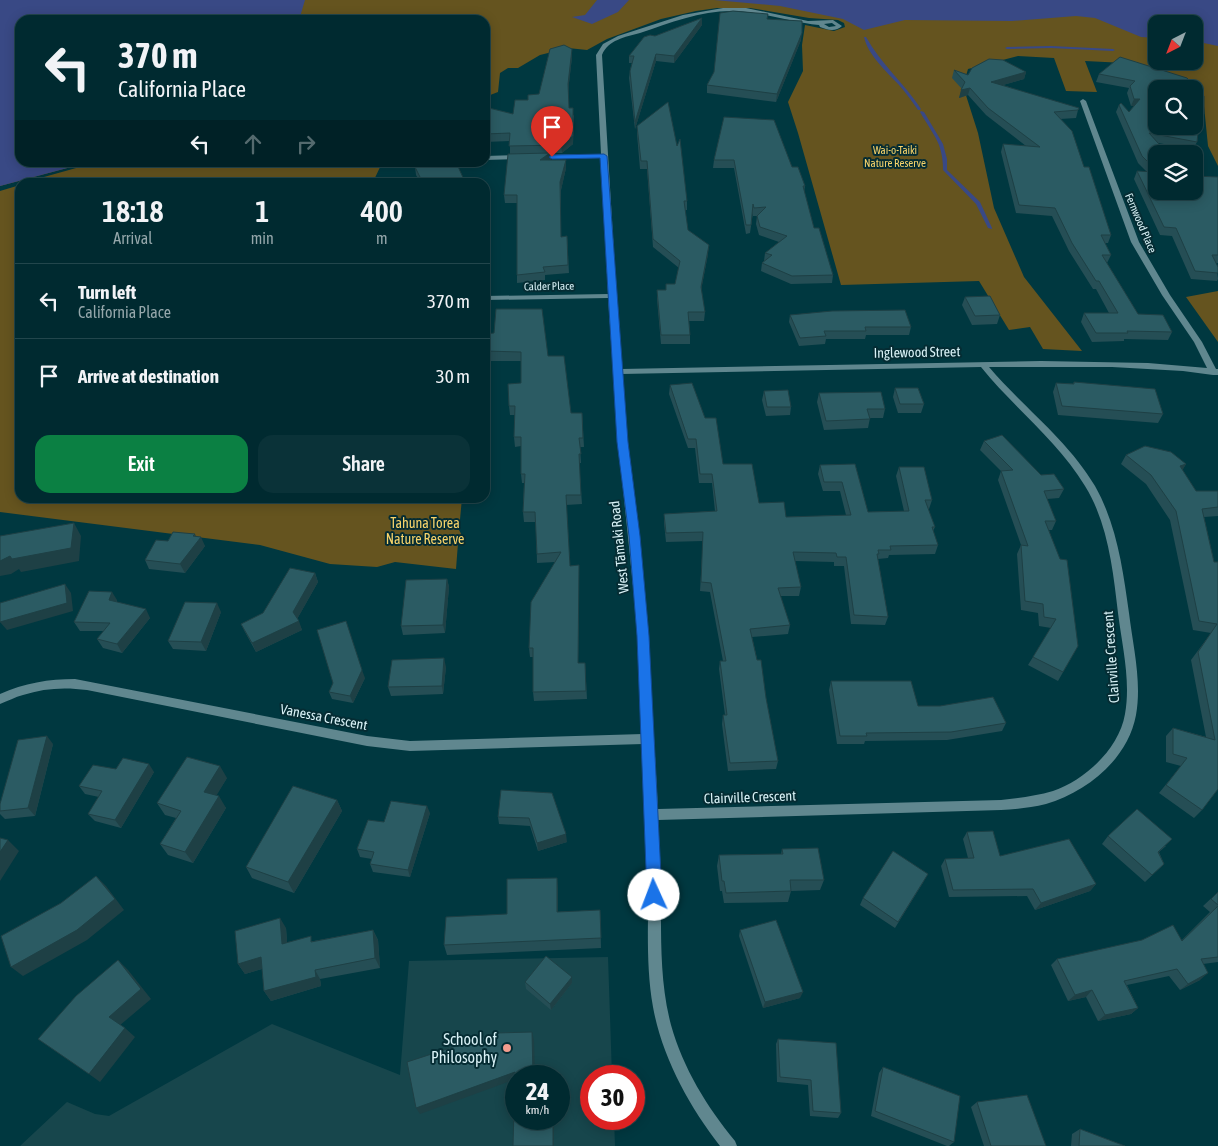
<!DOCTYPE html>
<meta charset="utf-8">
<style>
:root{--surface:#002a30;--page:#0a3238;--text:#f1f3f6;--muted:#95a7ab;--line:#22464c;--accent:#0b8043}
body{margin:0;font-family:"Asap Condensed",sans-serif;background:var(--page);color:var(--text);height:100vh;display:flex;flex-direction:column;font-size:19px;white-space:nowrap}
*{box-sizing:border-box;margin:0}
p{font-size:16px;color:var(--muted)}
.icon{flex:none;width:28px;height:28px;fill:none;stroke:currentColor;stroke-width:2;stroke-linecap:round;stroke-linejoin:round}
.map{position:relative;flex:1;overflow:hidden}
.sheet{position:absolute;left:15px;top:178px;width:475px;height:325px;display:flex;flex-direction:column;background:var(--surface);border-radius:15px;box-shadow:0 2px 12px #0003,0 0 0 1px var(--line)}
.sheet>*{flex:none}
.banner{position:absolute;left:15px;top:15px;width:475px;height:152px;border-radius:15px;box-shadow:0 2px 12px #0003,0 0 0 1px var(--line);background:#002a30;color:var(--text);overflow:hidden}
.needle{width:32px;rotate:222deg}
.fabs{position:absolute;left:1148px;top:15px;display:grid;gap:10px}
.fabs a{display:grid;place-items:center;width:55px;height:55px;border-radius:10px;background:var(--surface);box-shadow:0 2px 12px #0003,0 0 0 1px var(--line);font-size:25px}
.speed{position:absolute;left:505px;top:1065px;display:flex;gap:10px;font-size:25px;font-weight:700;text-align:center}
.speed>*{display:grid;place-content:center;width:65px;height:65px;border-radius:50%;background:var(--surface);box-shadow:0 2px 12px #0003,0 0 0 1px var(--line);line-height:1}
.speed small{font-size:12px;font-weight:400}
.speed .limit{border:8px solid #d22;background:#fff;color:#111}
.pin{position:absolute;display:grid;place-items:center;width:42px;height:42px;color:#fff;margin:-51px -21px;border-radius:50% 50% 50% 0;rotate:-45deg;box-shadow:0 0 5px #0007}
.pin .icon{rotate:45deg}
.me{position:absolute;width:55px;margin:-28px;rotate:358deg;stroke-linejoin:round;filter:drop-shadow(0 0 4px #0008)}
.turn{display:flex;align-items:center;gap:18px;height:105px;padding:0 20px;font-size:22px}
.turn .icon{width:65px;height:65px;stroke-width:2.5}
.turn b{display:block;font-size:35px;line-height:42px}
.lanes{display:flex;align-items:center;height:48px;padding:0 20px;background:#0003;justify-content:center;gap:25px;direction:ltr}
.lanes .off{opacity:.35}
.eta{display:flex;justify-content:space-evenly;align-items:center;height:85px;text-align:center}
.eta b{font-size:30px;font-weight:600;line-height:35px}
.action{display:flex;gap:10px;margin-top:auto;padding:10px 20px}
.action a{flex:1;height:58px;border-radius:15px;background:var(--accent);color:#fff;font-size:20px;font-weight:600;line-height:58px;text-align:center}
.action a+a{background:var(--page);color:var(--text)}
ul{padding:0;list-style:none}
li{display:flex;align-items:center;gap:15px;height:75px;padding:0 20px;border-top:1px solid var(--line)}
li div{flex:1}
li b{display:block;font-size:19px}
li em{font-style:normal}
.map>svg:first-child{display:block}
</style>
<div class="map">
<svg width="1218" height="1146" viewBox="0 0 1218 1146">
<rect width="100%" height="100%" fill="#003840"/>
<path fill="#17464c" fill-rule="evenodd" d="M608 957 612 1076H591V1119H614L615 1146H20L67 1102 95 1114 109 1116 272 1024 400 1075 409 961ZM516 1076H559V1119H516Z"/>
<path fill="#65541f" fill-rule="evenodd" d="M0 0H1218V166L1208 146 1204 106 1194 94V89L1125 63 1085 61 1097 92 1066 91 1054 58 1018 56 968 69 963 86 978 133 994 208 1024 277 1082 351 1043 349 1030 327 1009 330 979 281 841 285 798 133 788 102 803 71 802 45 805 25 834 31 845 27 844 23 838 20 809 18 750 8H717L696 11 661 19 607 39 587 50 568 48 540 55 518 68H508L500 73 498 92 485 97V20H20V162L86 163 0 186ZM1156 24H1194V61H1156Z
M94 163V162L382 163 373 182H26Z
M20 185V498H462L459 530 465 541 458 543 456 569 395 562 377 567 330 564 260 545 0 512V191Z
M1218 291V342L1186 297Z"/>
<path fill="#394985" d="M0 0H305L299 20H20V162L86 163 0 186Z
M597 0H629L618 12 592 24 572 17 585 15Z
M714 0H1218V46L1194 41V24H1156V38L1141 37 1095 18 1076 16 1012 21 905 20 864 30 843 19 780 6Z"/>
<g fill="none" stroke-linecap="round" stroke-linejoin="round">
<path fill="#394985" fill-rule="evenodd" d="M864 37H866C881 64 904 83 921 109L920 110H918C912 101 906 93 899 85 886 71 868 55 864 37Z
M1051 46 1113 49 1115 50 1113 51 1051 48 1007 49 1005 48 1007 47Z
M921 111 924 112 943 144 947 159V170L980 202 992 228V229L988 228 976 204 943 170C943 162 942 153 939 145 934 133 926 123 920 112Z"/>
<path fill="#60878f" fill-rule="evenodd" d="M723 8H746L808 21 833 20 842 26C836 32 827 30 820 27L819 25C795 23 772 15 747 12 710 7 675 21 640 33 625 37 608 40 602 55L621 369 1041 361 1148 363 1207 368 1194 342 1162 295 1131 242 1080 101 1083 99 1086 101 1139 242 1170 295 1202 342 1216 369H1218V375H1213L1183 371 1112 367H989C1023 407 1068 440 1095 486 1117 525 1123 570 1129 613 1133 646 1142 682 1136 715 1128 759 1087 792 1046 804 1031 808 1016 809 1001 810L658 820C659 846 660 871 661 896 661 939 660 983 671 1025 683 1068 707 1107 735 1141L737 1146H720C689 1106 662 1057 653 1007 645 962 649 915 648 870 647 828 645 786 643 744L410 751 367 746 87 690C65 687 44 688 23 695 15 697 8 701 0 704V694C24 683 49 679 75 679L367 736 410 741 643 734 636 615 618 440 608 298 485 300V296L608 294 601 158 537 159 534 157 537 155 601 154 596 55 603 44 618 36 683 15ZM832 23 836 26 829 27 824 24ZM981 367C1014 408 1058 441 1085 486 1108 523 1113 570 1118 613 1122 645 1131 681 1125 714 1119 749 1085 780 1053 791 1036 796 1019 798 1001 800L658 809 647 615 629 465 621 374Z
M485 156 520 155 523 157 520 159 485 160Z"/>
</g>
<path fill="#254e55" d="M768 14 767 19 801 40 776 102 707 93V85Z
M702 18V25L674 63 656 61 635 129 629 78 630 71 632 63H629V56L655 36Z
M572 57 568 91 569 108 574 116 573 144 562 153H550L551 160 566 168 561 190V237L567 236 569 273 545 275V280L517 283V203H505L504 195 510 154V141L485 142V107L513 114 528 100 539 94Z
M1120 57 1204 114 1201 122 1199 121 1197 142 1193 149 1158 143 1156 154V191L1218 177V263H1216L1218 279 1217 281 1191 279 1172 236 1160 235 1134 179 1137 171 1147 172 1138 163 1116 112 1119 105 1129 112 1134 106H1131L1127 93 1129 88 1096 82 1099 74Z
M954 70 968 75 1026 72 1024 79 1003 85 1078 110 1076 118 1060 119 1084 167 1111 235 1108 243H1105L1111 255 1107 263 1138 314 1172 332 1168 340 1124 339V341L1092 342 1081 322 1084 313H1109L1096 289H1093L1069 251 1052 216 1016 213 1001 152 1003 144 1026 146 986 115 968 95 959 98 962 89 952 78Z
M724 117 792 167 805 186 804 192 814 228 833 275 832 283 791 284 761 271 762 263 764 261 765 253 779 242 759 235 756 224 757 216H753V212L750 233 746 234 734 168H713L714 160Z
M637 126 687 201V210H685L688 230 708 254 701 290 705 312 704 321H689L690 335V344H661L657 299V290H666L675 284 679 268 653 247 647 169H640L637 134Z
M417 162H456L420 182 416 175 415 167 419 166Z
M965 297 1000 315 997 324 972 325 962 305Z
M790 315 911 327 909 335H866L865 339H826L825 344 799 346 789 322Z
M485 334 548 356 571 413H582L584 447H580L581 463H579L582 504 566 505 570 566 579 565 578 663H585L587 699 534 701 533 692V657H530L529 648 555 562 537 563 536 522H524L523 512 524 483H522L521 474V446L515 447 514 437 515 415H510L509 406 521 383V361H485Z
M1074 382 1163 414 1158 423 1058 415 1053 392 1056 383 1073 384Z
M670 385 705 418 723 464 759 503 786 517 846 515 840 491H823L818 474 820 465 855 464 868 512 904 511 896 476 899 467 932 500 929 509H928L935 527 933 531 938 545 935 554 889 555 888 558 878 559 888 617 885 625 851 624 844 566H834V562L795 561 801 587 799 596H780L790 625 788 634 752 637 766 698 778 761 776 769 728 771 722 724 723 715H725L719 669 720 661H723L710 592 700 591 703 541 666 542 664 523V514L715 511 712 483H699L695 448H688L669 394Z
M895 388 924 404 921 413H898L893 397Z
M764 391 791 407 790 415 766 416 762 400Z
M819 393 885 409 883 418H870L868 428 824 430 817 402Z
M984 441 1064 489 1059 498 1047 499 1056 521 1052 530H1049L1078 646 1058 681 1028 665 1051 628 1039 626 1038 613 1021 610 1017 554 1021 545 998 480 1001 471 980 450Z
M1126 455 1186 464 1182 470 1196 491H1218V516L1204 517 1214 562H1218V789L1202 810 1194 818 1159 793 1181 766 1166 762V736L1173 728 1206 737 1191 660 1211 633 1193 630 1170 520 1146 484 1121 464Z
M196 537 205 546 185 573 149 569 145 560 168 541Z
M315 573 318 582 297 619 302 630 256 652 245 632 241 624 263 613Z
M447 579 449 587 445 633 403 635 401 626Z
M117 600V602L150 618 122 653 103 648 97 639 104 631H80L74 622Z
M221 612 206 651 173 649 168 641Z
M446 667 443 694 391 696 388 687Z
M365 678 353 703 332 699 329 692Z
M831 681 918 706 1006 723 1002 731 947 740 865 741 864 744H837L829 690Z
M53 744 35 816 5 819 0 814V804Z
M116 769 154 772 121 828 95 821 88 814 99 797 85 794 79 786Z
M227 778 216 795 226 808 193 863 168 855 160 844 176 818 165 815 157 803Z
M501 790 567 842 538 851 530 826 499 824 498 817Z
M337 800 342 811 294 893 252 878 246 867Z
M430 813 410 877 373 872 370 864 372 859 360 857 357 849 384 822Z
M967 832 1000 856 1096 884 1090 891 1035 910 1027 896 949 897 941 866 945 859 968 858 963 839Z
M1108 836 1166 846 1159 852 1164 864 1145 882 1102 844Z
M782 849 824 880 820 890 791 891 788 902 724 903 722 891H720L717 866 719 855 781 854Z
M557 878 558 912 600 910 601 948 447 955 444 945 507 914Z
M924 881 895 928 860 905 863 898Z
M1218 892V962L1203 964 1200 980 1180 990 1169 976 1127 985 1138 1008 1131 1014 1098 1021 1086 997 1068 1001 1051 965 1057 959 1181 941 1210 912 1203 906Z
M286 928 287 942 314 941 373 930 378 940 380 968 320 979 321 986 271 1001 264 991 262 969 245 974 238 964Z
M740 930 800 998 763 1008 739 936Z
M572 977V983L551 1010 526 989 525 982Z
M778 1039 841 1113 838 1118 810 1116 808 1085 777 1082 776 1044Z
M883 1067 954 1142 949 1146H947L871 1116 879 1073Z
M977 1102 1046 1146H984L971 1107Z
M1080 1129 1125 1146H1071L1072 1134Z"/>
<path fill="#1e4045" d="M702 18V25L674 63V56Z
M802 33 801 40 776 102 777 94Z
M572 49V57L568 92V84Z
M656 54V61L635 129V122Z
M1026 72 1024 79 989 89 991 82Z
M970 88 968 95 959 98 961 90Z
M1134 99H1140L1137 106H1131Z
M573 108V144L562 153 561 145Z
M550 153 551 161 540 160Z
M566 160V168L561 190 560 182Z
M488 185V193L486 218 485 207Z
M709 245 708 254 700 296 701 287Z
M1186 464 1181 473 1180 466Z
M74 523 81 536 79 561 21 572 19 569 11 574 0 576V561Z
M195 534 198 541 201 537 205 546 185 573 180 564Z
M315 573 318 582 296 621 293 612Z
M447 579 449 587 445 633 443 625Z
M65 584 71 593 73 611 7 630 0 622Z
M112 592 117 600 114 608 109 600Z
M217 603 221 612 206 651 201 642Z
M146 609 150 618 122 653 117 644Z
M299 621 302 630 256 652 252 643Z
M444 658 446 667 443 694 442 686Z
M362 670 365 678 353 703 350 696Z
M47 736 53 744 35 816 28 808Z
M149 764 154 772 121 828 115 820Z
M220 766 227 778 212 803 204 792Z
M219 796 226 808 193 863 185 852Z
M337 800 342 811 294 893 288 882Z
M427 806 430 813 410 877 408 870Z
M566 834 567 842 538 851 537 843Z
M8 840 19 851 0 881V852Z
M96 876 106 886 124 910 87 940 23 976 11 967Z
M557 878 558 888V922L557 912Z
M1096 884 1090 891 1035 910 1041 903Z
M280 918 286 928 288 954 282 944Z
M373 930 378 940 380 968 375 958Z
M261 957 268 967 245 974 238 964Z
M118 960 128 970 151 999 119 1026 109 1017Z
M315 970 320 979 321 986 271 1001 264 991Z
M1208 973 1200 980 1180 990 1188 984Z
M572 977V983L551 1010 550 1004Z
M1092 990 1086 997 1068 1001 1075 995Z
M803 992 800 998 763 1008 765 1002Z
M1138 1008 1131 1014 1098 1021 1105 1015Z
M125 1028 135 1037 100 1082 89 1074Z
M532 1032 534 1040 535 1076H533Z
M515 1072 516 1079 420 1114 416 1108Z
M553 1119H554V1146H553Z"/>
<path fill="#2b5b63" stroke="#1e4045" fill-rule="evenodd" d="M733 11 768 14 767 19 802 21V33L777 94 707 85 714 72 720 13Z
M702 18 674 56 656 54 635 122 630 71 634 56H629L644 37 650 35 655 36Z
M564 45 572 49 568 84 569 108H573V136L561 145 509 146 510 133 485 134V107L513 114 515 100H528V95L539 94 550 49Z
M1120 57 1187 78 1204 96V114L1200 113 1197 142 1149 133 1168 154H1156V170L1142 156 1119 105 1121 103 1129 112 1140 99H1134L1130 86 1135 81 1099 74ZM1156 89H1194V126H1156Z
M989 59 1003 60 1026 72 991 82 1079 108 1078 110 1054 112 1072 131 1084 167H1089L1111 235H1101L1111 255H1102L1138 314 1163 315 1172 332 1127 331 1128 333H1096L1084 313H1118L1099 281H1096L1072 243 1055 208 1019 205 1003 144 1040 147 988 108 970 88 961 90 965 82 954 70 968 75 972 68Z
M668 102 677 146 680 139 687 201H684L688 230 709 245 701 287 705 312H688L690 335H661L657 290H666V284H675L680 261 653 239 647 161H641L637 126Z
M724 117 774 120 792 167H798L805 186H803L814 228H819L833 275 792 276 762 263 772 255 765 253 787 236 760 227 757 216 766 207 754 208 753 204 751 225H746L734 160H714Z
M550 153 540 160H566L560 182 561 237 567 236 568 265 543 267 545 272 517 275V195H504L508 154Z
M420 162H456L465 182H421V179L415 167 421 166Z
M1137 171 1156 172V191H1194V176L1218 177V255H1212L1218 267V273L1195 271 1176 228 1164 227Z
M485 185H488L485 207Z
M990 296 1000 315 975 316 965 297Z
M496 309H542L548 356H564L571 413H582L583 438H579L581 454H579L581 495H566L570 566 579 565 578 663H585L586 691 533 692V648H529L531 602 561 552 537 554 535 512H523L525 474H521V437H514L515 406H509L508 384 521 383V352L485 351V334L494 333Z
M905 310 911 327H865L866 331H824L826 336 800 338 790 315 832 311Z
M1074 382 1155 389 1163 414 1062 406 1056 383 1074 384Z
M692 383 705 418H716L723 464H752L759 503 784 502 786 517 851 515 842 482H824L820 465 855 464 868 512 909 511 899 467H924L932 500H925L935 527H932L938 545 890 546 891 550H878L879 554H877L888 617 854 615 846 557H837L836 553 793 552 801 587 778 588 790 625 750 629 757 660H761L766 698 778 761 730 763 723 715H727L720 661H726L711 583 701 582 703 532 666 533 664 514 717 511 712 474H700L696 439H688L670 385Z
M895 388H918L924 404H900Z
M788 390 791 407H767L764 391Z
M881 392 885 409H867L870 419 826 421 819 393Z
M1002 435 1041 475 1054 474 1064 489 1044 491 1056 521H1045L1060 559 1067 560 1078 646 1063 672 1033 657 1056 619 1044 617 1043 604 1025 601 1021 545 1028 546 1001 471 1013 470 984 441Z
M1145 446 1171 452 1186 464 1180 466 1196 491H1218V507L1202 509 1214 562H1218V789L1202 810 1166 785 1187 758 1173 754V728L1215 740 1198 652 1217 624 1199 621 1176 511 1151 475 1126 455Z
M74 523 71 548 12 559 10 556 0 561V536Z
M173 532 195 534 193 536 201 537 180 564 145 560 156 540 168 541Z
M290 568 315 573 293 612 299 621 252 643 241 624 263 613Z
M447 579 443 625 401 626 406 580Z
M65 584 67 603 0 622V603Z
M89 591 112 592 109 600 146 609 117 644 97 639 110 623 74 622Z
M185 602 217 603 201 642 168 641Z
M346 621 362 670 350 696 329 692 333 683 317 630Z
M444 658 442 686 388 687 392 660Z
M831 681H911L918 706H940L993 697 1006 723 951 732 866 733 867 736H840Z
M47 736 28 808 0 811V804L18 740Z
M187 757 220 766 204 792 219 796 185 852 160 844 181 811 157 803Z
M123 758 149 764 115 820 88 814 102 791 79 786 93 765 116 769Z
M293 786 337 800 288 882 246 867Z
M501 790 552 793 566 834 537 843 529 818 498 817Z
M391 801 427 806 408 870 370 864 374 852 357 849 368 820 384 822Z
M1137 809 1172 839 1158 852 1164 864 1152 875 1108 836Z
M993 831 1000 856 1069 839 1096 884 1041 903 1033 889 953 890 945 859 974 858 967 832Z
M0 838 8 840 0 852Z
M818 848 824 880H790L791 891 726 893 724 881H722L719 855 783 854 782 849Z
M893 851 928 874 898 922 863 898Z
M96 876 115 899 77 930 11 967 1 936 61 903Z
M557 878V912L600 910 601 938 444 945 446 917 507 914V879Z
M1218 892V905L1211 899Z
M1218 906V957L1201 959 1208 973 1188 984 1177 969 1124 981 1138 1008 1105 1015 1092 990 1075 995 1057 959 1142 940 1173 925 1182 941Z
M280 918 282 944 311 936V942L373 930 375 958 315 970 316 977 264 991 261 957 238 964 235 931Z
M776 920 803 992 765 1002 740 930Z
M546 956 572 977 550 1004 525 982Z
M118 960 141 989 109 1017 125 1028 89 1074 38 1039 76 996Z
M532 1032 533 1076H516V1119H553V1146H513L515 1072 416 1108 407 1062 496 1033Z
M778 1039 836 1043 841 1113 813 1111 811 1080 780 1077Z
M883 1067 960 1096 954 1142 875 1111Z
M1027 1095 1046 1146H991L977 1102Z
M1080 1129 1125 1146H1079Z"/>
<path fill="#1a73e8" stroke="#114b97" d="M604 154 607 156 628 442 640 536 649 636 662 895 659 900 654 902 649 900 647 895 637 636 629 536 617 442 600 158 552 159 549 157 552 155Z"/>
<circle fill="#f59d8e" stroke="#052c33" stroke-width="2" cx="507" cy="1048" r="5"/>
<g text-anchor="middle" stroke-width="4" stroke-linejoin="round" paint-order="stroke">
<g font-size="11" fill="#f8d46b" stroke="#052c33">
<text x="895" y="154">Wai-o-Taiki<tspan x="895" dy="13">Nature Reserve</tspan></text>
</g>
<g font-size="11" fill="#d8f1f6" stroke="#052c33">
<text transform="translate(1141 223) rotate(67)" y="4">Fernwood Place</text>
<text transform="translate(549 286) rotate(-1)" y="4">Calder Place</text>
</g>
<g font-size="14" fill="#d8f1f6" stroke="#052c33">
<text transform="translate(917 352) rotate(-1)" y="5">Inglewood Street</text>
<text transform="translate(619 547) rotate(-96)" y="5">West Tāmaki Road</text>
<text transform="translate(1111 657) rotate(-94)" y="5">Clairville Crescent</text>
<text transform="translate(324 717) rotate(11)" y="5">Vanessa Crescent</text>
<text transform="translate(750 797) rotate(-2)" y="5">Clairville Crescent</text>
</g>
<g font-size="14" fill="#f8d46b" stroke="#052c33">
<text x="425" y="528">Tahuna Torea<tspan x="425" dy="16">Nature Reserve</tspan></text>
</g>
<g font-size="16" fill="#d8f1f6" stroke="#052c33" text-anchor="end">
<text x="497" y="1045">School of<tspan x="497" dy="18">Philosophy</tspan></text>
</g>
</g>
</svg>
<div class="fabs">
<a><svg class="needle" viewBox="-14 -14 28 28"><path d="M0-13l5 13h-10z" fill="#e53935"/><path d="M0 13l5-13h-10z" fill="#95a7ab"/></svg></a>
<a><svg class="icon" aria-label="search" viewBox="0 0 24 24"><circle cx="10" cy="10" r="6"/><path d="M15 15l6 6"/></svg></a>
<a><svg class="icon" aria-label="layers" viewBox="0 0 24 24"><path d="M12 4l9 5-9 5-9-5zM3 14l9 5 9-5"/></svg></a>
</div>
<div class="speed"><div>24<small>km/h</small></div><div class="limit">30</div></div>
<div class="pin" style="left:552px;top:157px;background:#d93025"><svg class="icon" aria-label="arrive" viewBox="0 0 24 24"><path d="M6 21V4h12l-3 4 3 4H6"/></svg></div>
<svg class="me" style="left:654px;top:895px" viewBox="-20 -20 40 40"><circle r="19" fill="#fff"/><path d="M0-13L10 11 0 6-10 11z" fill="#1a73e8"/></svg>
<div class="banner">
<div class="turn"><svg class="icon" aria-label="left" viewBox="0 0 24 24"><path d="M17 20v-9H6M10 6l-5 5 5 5"/></svg><div><b>370 m</b>California Place</div></div>
<div class="lanes"><svg class="icon" aria-label="left" viewBox="0 0 24 24"><path d="M17 20v-9H6M10 6l-5 5 5 5"/></svg><svg class="icon off" aria-label="ahead" viewBox="0 0 24 24"><path d="M12 20V5M6 11l6-6 6 6"/></svg><svg class="icon off" aria-label="right" viewBox="0 0 24 24"><path d="M7 20v-9h11M14 6l5 5-5 5"/></svg></div>
</div>
<section class="sheet">
<div class="eta">
<div><b>18:18</b><p>Arrival</p></div>
<div><b>1</b><p>min</p></div>
<div><b>400</b><p>m</p></div>
</div>
<ul>
<li><svg class="icon" aria-label="left" viewBox="0 0 24 24"><path d="M17 20v-9H6M10 6l-5 5 5 5"/></svg><div><b>Turn left</b><p>California Place</p></div><em>370 m</em></li>
<li><svg class="icon" aria-label="arrive" viewBox="0 0 24 24"><path d="M6 21V4h12l-3 4 3 4H6"/></svg><div><b>Arrive at destination</b></div><em>30 m</em></li>
</ul>
<div class="action"><a>Exit</a><a>Share</a></div>
</section>
</div>
